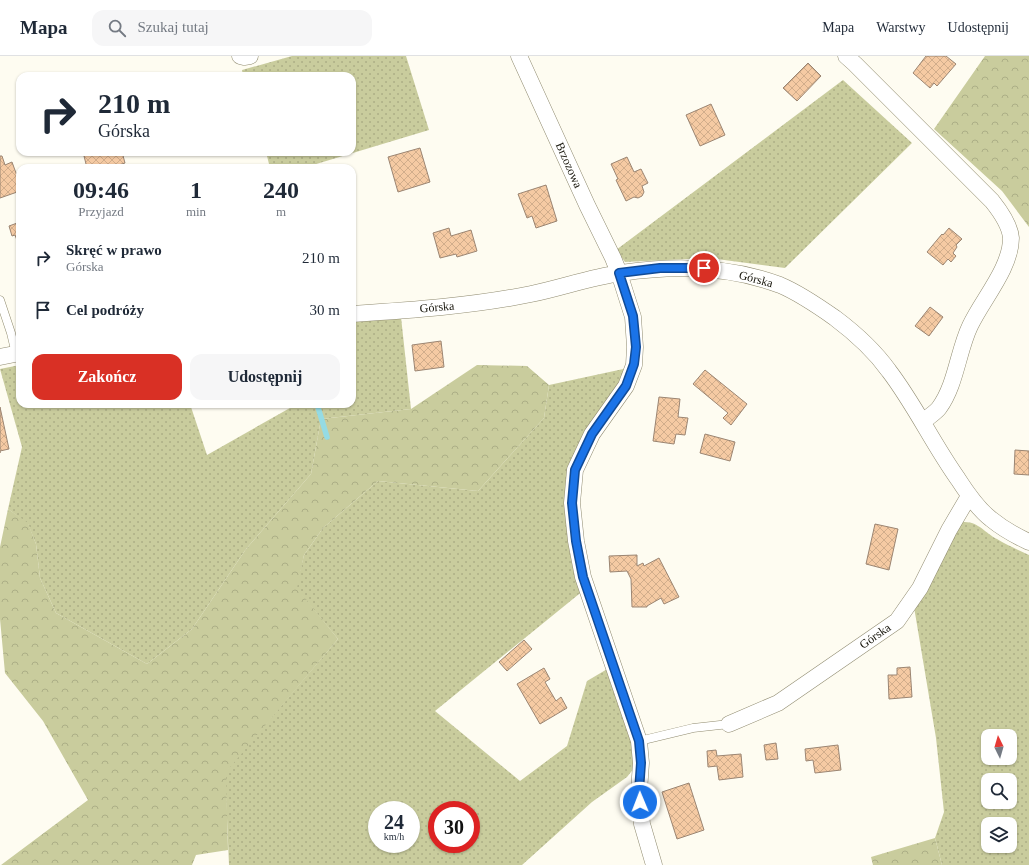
<!DOCTYPE html>
<html lang="pl">
<meta charset="utf-8">
<style>
:root{--surface:#fff;--page:#f6f6f7;--text:#1f2937;--muted:#747a83;--line:#e0e1e3;--accent:#d93025}
body{margin:0;font-family:Georgia,serif;background:var(--page);color:var(--text);height:100vh;display:flex;flex-direction:column;font-size:15px;white-space:nowrap}
*{box-sizing:border-box;margin:0}
p{font-size:13px;color:var(--muted)}
.icon{flex:none;width:22px;height:22px;fill:none;stroke:currentColor;stroke-width:2;stroke-linecap:round;stroke-linejoin:round}
.map{position:relative;flex:1;overflow:hidden}
.side{position:absolute;left:16px;top:108px;width:340px;height:244px;display:flex;flex-direction:column;background:var(--surface);border-radius:12px;box-shadow:0 1px 3px #0004}
.side>*{flex:none}
.hud{position:absolute;left:16px;top:16px;width:340px;height:84px;border-radius:12px;box-shadow:0 1px 3px #0004;background:#fff;color:var(--text);overflow:hidden}
.needle{width:26px;rotate:355deg}
.controls{position:absolute;left:981px;top:673px;display:grid;gap:8px}
.controls a{display:grid;place-items:center;width:36px;height:36px;border-radius:8px;background:var(--surface);box-shadow:0 1px 3px #0004;font-size:20px}
.speed{position:absolute;left:368px;top:745px;display:flex;gap:8px;font-size:20px;font-weight:700;text-align:center}
.speed>*{display:grid;place-content:center;width:52px;height:52px;border-radius:50%;background:var(--surface);box-shadow:0 1px 3px #0004;line-height:1}
.speed small{font-size:10px;font-weight:400}
.speed .limit{border:6px solid #d22;background:#fff;color:#111}
.pin{position:absolute;display:grid;place-items:center;width:34px;height:34px;color:#fff;margin:-17px;border:2px solid #fff;border-radius:50%;box-shadow:0 1px 4px #0007}
.me{position:absolute;width:44px;margin:-22px;rotate:359deg;stroke-linejoin:round;filter:drop-shadow(0 0 3px #0008)}
.turn{display:flex;align-items:center;gap:14px;height:84px;padding:0 16px;font-size:18px}
.turn .icon{width:52px;height:52px;stroke-width:2.5}
.turn b{display:block;font-size:28px;line-height:34px}
.eta{display:flex;justify-content:space-evenly;align-items:center;height:68px;text-align:center}
.eta b{font-size:24px;font-weight:800;line-height:28px}
.button{display:flex;gap:8px;margin-top:auto;padding:8px 16px}
.button a{flex:1;height:46px;border-radius:12px;background:var(--accent);color:#fff;font-size:16px;font-weight:800;line-height:46px;text-align:center}
.button a+a{background:var(--page);color:var(--text)}
ul{padding:0;list-style:none}
li{display:flex;align-items:center;gap:12px;height:52px;padding:0 16px}
li div{flex:1}
li b{display:block;font-size:15px}
li em{font-style:normal}
header{display:flex;align-items:center;gap:24px;box-sizing:border-box;height:56px;padding:0 20px;background:var(--surface);border-bottom:1px solid var(--line)}
header strong{font-size:19px}
nav{display:flex;gap:22px;margin-inline-start:auto;font-size:14px}
.search{width:280px;height:36px;background:var(--page);display:flex;align-items:center;gap:10px;box-sizing:border-box;padding:0 14px;border-radius:12px;color:var(--muted);font-size:15px}
.map>svg:first-child{display:block}
</style>
<header>
<strong>Mapa</strong>
<div class="search"><svg class="icon" aria-label="search" viewBox="0 0 24 24"><circle cx="10" cy="10" r="6"/><path d="M15 15l6 6"/></svg>Szukaj tutaj</div>
<nav><a>Mapa</a><a>Warstwy</a><a>Udostępnij</a></nav>
</header>
<div class="map">
<svg width="1029" height="809" viewBox="0 0 1029 809">
<defs>
<pattern id="grass-dots" width="8" height="8" patternUnits="userSpaceOnUse"><rect width="8" height="8" fill="#c9cc9d"/><path d="M2 2h.1M6 6h.1" fill="none" stroke="#acae86" stroke-width="1.8" stroke-linecap="round"/></pattern>
<pattern id="forest-crowns" width="20" height="18" patternUnits="userSpaceOnUse"><rect width="20" height="18" fill="#c9cc9d"/><path d="M2 6a3 3 0 1 1 6 0M12 15a3 3 0 1 1 6 0" fill="none" stroke="#acae86"/></pattern>
<pattern id="building-cross-hatch" width="8" height="8" patternUnits="userSpaceOnUse"><rect width="8" height="8" fill="#f5caa3"/><path d="M0 0l8 8M0 8l8-8" fill="none" stroke="#d1ad8b"/></pattern>
</defs>
<rect width="100%" height="100%" fill="#fefcf1"/>
<path fill="url(#grass-dots)" fill-rule="evenodd" d="M292 0H406L429 74 303 112H270L266 96H352V20H243L242 14Z
M843 24 912 87 785 212 709 202 625 206 616 194Z
M401 261 411 353 321 363 311 418 246 493 192 573 147 608 56 557 40 522 36 488 28 468 8 453 22 391 0 313 20 309V348H190L207 399 297 348H352V264Z
M628 312 573 406 584 534 435 655 520 725 567 690 587 625 609 612 631 685 635 711 627 721 592 746 522 809H229L225 716 338 583 296 532 304 499 323 472 378 425 478 435 544 362 549 329ZM377 754H411V788H377ZM437 754H471V788H437Z
M963 466C978 465 985 477 997 483 1007 489 1018 494 1029 499V809H942L935 782 944 756 936 682 914 551 953 477ZM988 680H1010V702H988ZM988 724H1010V746H988ZM988 768H1010V790H988Z"/>
<path fill="url(#forest-crowns)" d="M985 0H1029V171L1002 135 934 73Z
M477 309 527 310 549 329 544 362 478 435 378 425 323 472 304 499 297 532 338 583 226 716 228 794 196 799 192 809H1L88 744 43 665 5 617 0 563V491L8 453 28 467 36 488 40 522 56 557 147 608 192 573 246 493 311 418 321 363 411 353Z
M935 782 942 809H873L871 801Z"/>
<g fill="none" stroke-linecap="round" stroke-linejoin="round">
<path stroke="#95dbe4" stroke-width="5.5" d="M317 348 327 381"/>
</g>
<path fill="url(#building-cross-hatch)" stroke="#9b8572" d="M926 0H946L956 8 937 30 934 27 930 32 913 17Z
M808 7 821 20 797 45 783 32Z
M711 48 725 79 700 90 686 59Z
M420 92 430 126 398 136 388 101Z
M83 96H122L125 107 109 112H87Z
M0 100H2L5 109 12 106 20 128V135L0 142Z
M627 101 634 116 641 113 648 127 642 130 644 136 642 140 638 142 634 141 626 145 616 124 618 123 611 108Z
M546 129 557 165 536 172 532 160 527 162 518 138Z
M20 166V192L15 179 12 180 9 170Z
M449 172 451 180 471 174 477 195 457 201 456 198 440 202 433 177Z
M949 172 962 183 956 189 957 191 953 197 956 200 951 206 948 203 943 209 927 196 942 178 943 179Z
M930 251 943 261 929 280 915 270Z
M441 285 444 311 415 315 412 289Z
M705 314 747 348 731 369 723 362 728 357 693 328Z
M659 341 680 343 678 361 688 362 685 379 676 378 674 388 653 385Z
M0 351 9 393 0 395V397Z
M705 378 735 386 730 405 700 397Z
M1015 394 1029 395V419L1014 418Z
M875 468 898 473 889 514 866 508Z
M637 499V510L643 507 644 510 659 502 679 541 664 548 661 542 647 550V551H632L631 523 627 515 610 516 609 500Z
M524 584 532 593 507 615 499 606Z
M910 611 912 641 889 643 888 619H897V612Z
M544 612 550 623 545 626 556 645 561 641 567 652 540 668 517 628Z
M776 687 778 703 766 704 764 689Z
M838 689 841 714 815 717 813 704 806 705 805 693Z
M716 694 717 700 741 698 743 721 719 724 717 710 708 711 707 695Z
M689 727 704 774 677 783 662 736Z"/>
<g fill="none" stroke-linecap="round" stroke-linejoin="round">
<g stroke="#908b70" stroke-width="9">
<path id="service" d="M0 244 11 277 16 298
M639 685 693 672 729 668"/>
</g>
<g stroke="#908b70" stroke-width="17">
<path id="minor" d="M240 0 244 1 250 0
M519 0 587 149 613 202 619 217 633 261 635 291 634 309 626 330 592 378 575 414 572 447 576 485 583 521 639 685 641 707 639 735 642 768 654 809
M846 0 855 8 992 145C1000 155 1010 169 1011 182 1011 212 982 244 970 270 958 295 956 329 939 352 935 357 928 361 923 366
M352 258C412 254 472 250 531 238 561 232 591 221 621 217 675 209 729 210 780 229 799 237 818 250 835 262 855 277 874 294 889 315 915 349 933 388 958 423 967 437 978 453 991 463 1002 472 1016 480 1029 486
M0 301 20 297
M729 668 778 647 897 565 920 532 949 474 969 440"/>
</g>
<use href="#service" stroke="#fff" stroke-width="8"/>
<use href="#minor" stroke="#fff" stroke-width="16"/>
</g>
<g fill="none" stroke-linecap="round" stroke-linejoin="round">
<g stroke="#114b97" stroke-width="10">
<path id="route" d="M640 746 639 735 641 707 639 685 583 521 576 485 572 447 575 414 592 378 626 330 634 308 636 291 633 260 619 217 660 212H704"/>
</g>
<use href="#route" stroke="#1a73e8" stroke-width="7"/>
</g>
<g text-anchor="middle" stroke-width="3" stroke-linejoin="round" paint-order="stroke">
<g font-size="12" fill="#151309" stroke="#fff">
<text transform="translate(569 109) rotate(66)" y="4">Brzozowa</text>
<text transform="translate(756 223) rotate(15)" y="4">Górska</text>
<text transform="translate(437 251) rotate(-5)" y="4">Górska</text>
<text transform="translate(875 580) rotate(-35)" y="4">Górska</text>
</g>
</g>
</svg>
<div class="controls">
<a><svg class="needle" viewBox="-14 -14 28 28"><path d="M0-13l5 13h-10z" fill="#e53935"/><path d="M0 13l5-13h-10z" fill="#747a83"/></svg></a>
<a><svg class="icon" aria-label="search" viewBox="0 0 24 24"><circle cx="10" cy="10" r="6"/><path d="M15 15l6 6"/></svg></a>
<a><svg class="icon" aria-label="layers" viewBox="0 0 24 24"><path d="M12 4l9 5-9 5-9-5zM3 14l9 5 9-5"/></svg></a>
</div>
<div class="speed"><div>24<small>km/h</small></div><div class="limit">30</div></div>
<div class="pin" style="left:704px;top:212px;background:#d93025"><svg class="icon" aria-label="arrive" viewBox="0 0 24 24"><path d="M6 21V4h12l-3 4 3 4H6"/></svg></div>
<svg class="me" style="left:640px;top:746px" viewBox="-20 -20 40 40"><circle r="17" fill="#1a73e8" stroke="#fff" stroke-width="3"/><path d="M0-11L8 9 0 5-8 9z" fill="#fff"/></svg>
<div class="hud">
<div class="turn"><svg class="icon" aria-label="right" viewBox="0 0 24 24"><path d="M7 20v-9h11M14 6l5 5-5 5"/></svg><div><b>210 m</b>Górska</div></div>
</div>
<section class="side">
<div class="eta">
<div><b>09:46</b><p>Przyjazd</p></div>
<div><b>1</b><p>min</p></div>
<div><b>240</b><p>m</p></div>
</div>
<ul>
<li><svg class="icon" aria-label="right" viewBox="0 0 24 24"><path d="M7 20v-9h11M14 6l5 5-5 5"/></svg><div><b>Skręć w prawo</b><p>Górska</p></div><em>210 m</em></li>
<li><svg class="icon" aria-label="arrive" viewBox="0 0 24 24"><path d="M6 21V4h12l-3 4 3 4H6"/></svg><div><b>Cel podróży</b></div><em>30 m</em></li>
</ul>
<div class="button"><a>Zakończ</a><a>Udostępnij</a></div>
</section>
</div>
